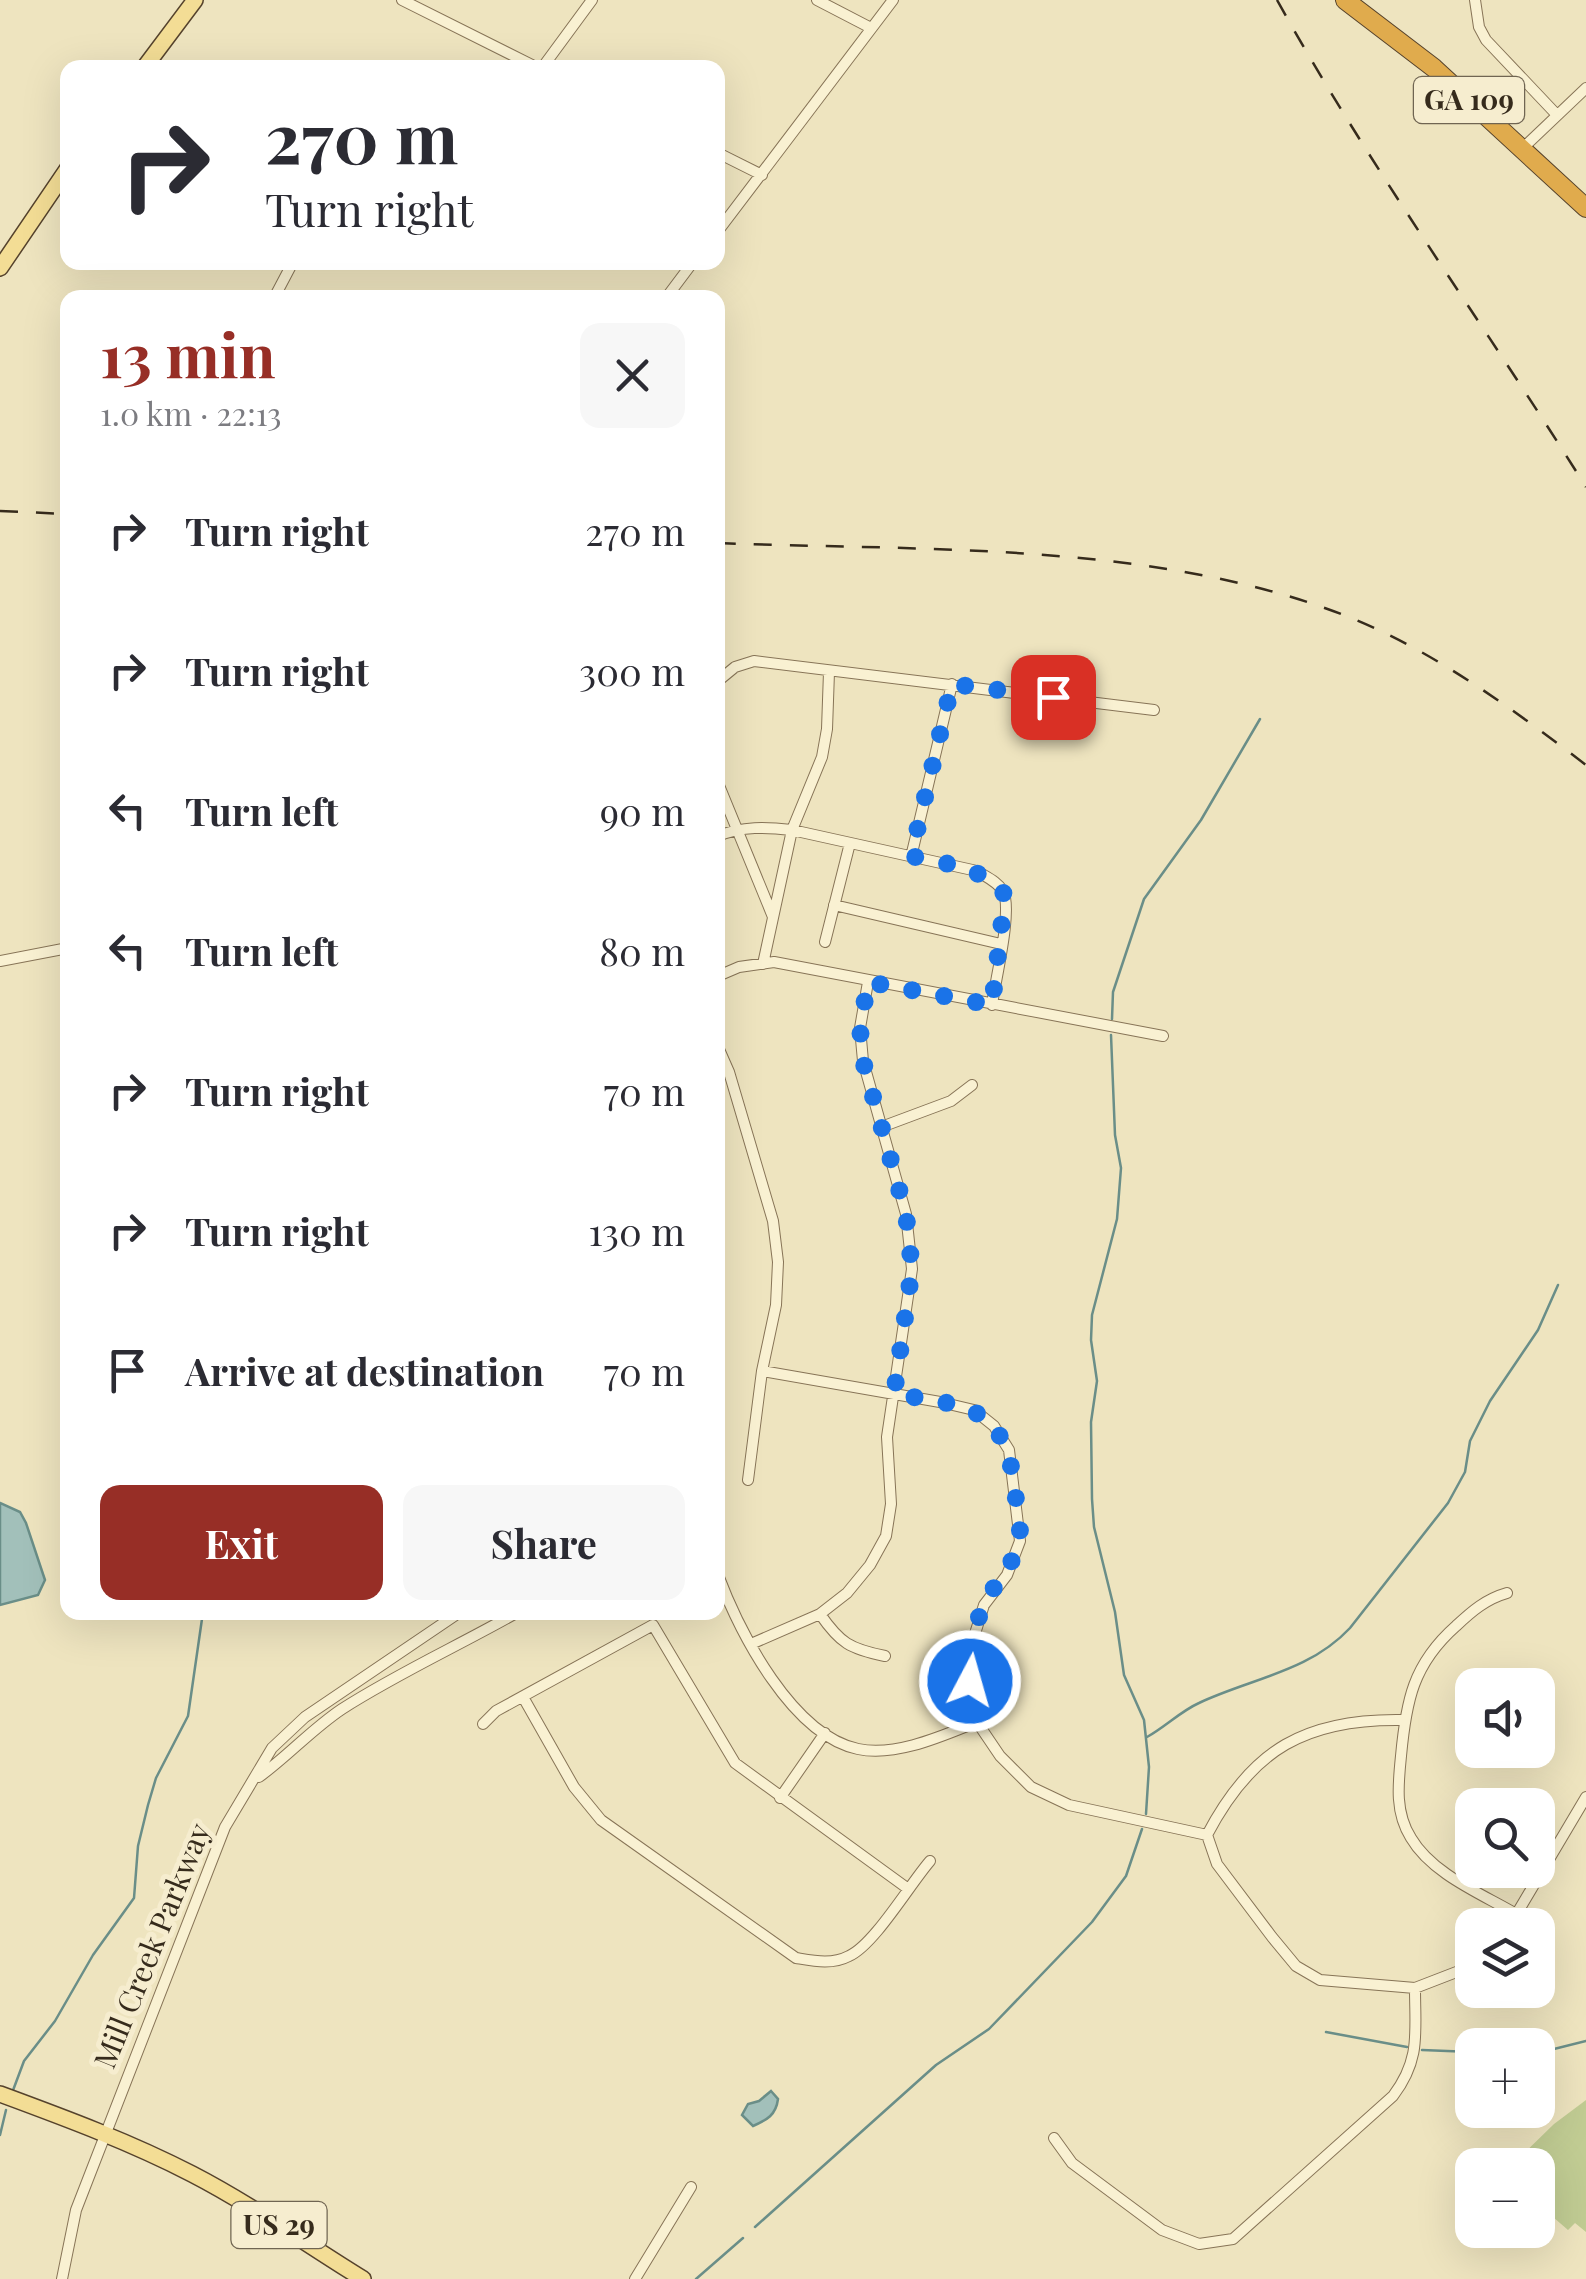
<!DOCTYPE html>
<meta charset="utf-8">
<style>
:root{--surface:#fff;--page:#f7f7f7;--text:#2b2b33;--muted:#7c7c81;--accent:#972e26}
body{margin:0;font-family:"Playfair Display",serif;background:var(--page);color:var(--text);height:100vh;display:flex;flex-direction:column;font-size:38px;white-space:nowrap}
*{box-sizing:border-box;margin:0}
p{font-size:32px;color:var(--muted)}
.icon{flex:none;width:55px;height:55px;fill:none;stroke:currentColor;stroke-width:2;stroke-linecap:round;stroke-linejoin:round}
.map{position:relative;flex:1;overflow:hidden}
.sheet{position:absolute;left:60px;top:290px;width:665px;height:1330px;display:flex;flex-direction:column;background:var(--surface);border-radius:20px;box-shadow:0 10px 40px #0002}
.sheet>*{flex:none}
.banner{position:absolute;left:60px;top:60px;width:665px;height:210px;border-radius:20px;box-shadow:0 10px 40px #0002;background:#fff;color:var(--text);overflow:hidden}
.tools{position:absolute;left:1455px;top:1668px;display:grid;gap:20px}
.tools a{display:grid;place-items:center;width:100px;height:100px;border-radius:20px;background:var(--surface);box-shadow:0 10px 40px #0002;font-size:50px}
.pin{position:absolute;display:grid;place-items:center;width:85px;height:85px;color:#fff;margin:-42px;border-radius:20px;box-shadow:0 5px 15px #0006}
.me{position:absolute;width:110px;margin:-55px;rotate:6deg;stroke-linejoin:round;filter:drop-shadow(0 0 8px #0008)}
.turn{display:flex;align-items:center;gap:35px;height:210px;padding:0 40px;font-size:45px}
.turn .icon{width:130px;height:130px;stroke-width:2.5}
.turn b{display:block;font-size:70px;line-height:85px}
.round{display:grid;place-items:center;flex:none;width:105px;height:105px;border-radius:20px;background:var(--page)}
.head{display:flex;align-items:center;justify-content:space-between;height:170px;padding:0 40px}
h1{font-size:60px;font-weight:700;line-height:75px;color:var(--accent)}
.action{display:flex;gap:20px;margin-top:auto;padding:20px 40px}
.action a{flex:1;height:115px;border-radius:20px;background:var(--accent);color:#fff;font-size:40px;font-weight:700;line-height:115px;text-align:center}
.action a+a{background:var(--page);color:var(--text)}
ul{padding:0;list-style:none}
li{display:flex;align-items:center;gap:30px;height:140px;padding:0 40px}
li div{flex:1}
li b{display:block;font-size:38px}
li em{font-style:normal}
.map>svg:first-child{display:block}
</style>
<div class="map">
<svg width="1586" height="2279" viewBox="0 0 1586 2279">
<rect width="100%" height="100%" fill="#eee4bf"/>
<path fill="#c1cc93" d="M1586 2100V2232L1575 2223 1568 2230 1538 2204V2165H1512L1554 2124Z"/>
<path fill="#a2c0ba" stroke="#6a8e88" stroke-width="2.5" d="M0 1503 20 1512 26 1523 45 1580 38 1595 0 1605Z
M771 2091 778 2099C776 2115 767 2120 753 2126L742 2115 748 2104 759 2101Z"/>
<g fill="none" stroke-linecap="round" stroke-linejoin="round">
<path stroke="#6a8e88" stroke-width="2.5" d="M1112 1019 1113 992 1144 899 1201 820 1260 719
M1111 1035 1115 1135 1121 1168 1117 1219 1092 1315 1091 1340 1097 1381 1091 1422 1092 1499 1094 1527 1115 1612 1124 1675 1144 1720 1149 1767 1146 1814
M1147 1737C1165 1727 1181 1711 1199 1703 1252 1678 1309 1672 1350 1628L1448 1503 1465 1472 1470 1441 1490 1401 1538 1330 1558 1285
M1326 2032 1407 2047
M1422 2050 1472 2052
M1538 2053 1586 2041
M12 2093 24 2061 55 2021 93 1955 134 1898 138 1846 148 1805 156 1778 188 1716 203 1612
M0 2135 6 2110
M755 2227 936 2065 989 2029 1092 1922 1126 1876 1142 1829
M696 2279 743 2238"/>
<g stroke="#877457" stroke-width="12">
<path id="street" d="M402 0 538 68
M817 0 871 28
M1475 0 1479 27 1486 40 1557 115
M542 68 592 0
M1523 148 1586 88
M718 153 762 175
M718 231 893 0
M274 298 293 262
M666 298 693 262
M718 681 735 667 754 661 1154 710
M718 783 773 917
M718 836C743 826 766 827 792 830L977 871C986 877 997 881 1003 891 1013 910 995 981 992 1005
M911 857 952 684
M834 905 1001 944
M825 942 850 843
M0 961 68 948
M763 964 792 830 822 757 827 729 829 672
M718 976 739 967 774 962 1163 1036
M718 1047 729 1072 773 1221 778 1262 776 1305 762 1371 748 1480
M884 1126 951 1101 972 1085
M762 1371 940 1402 974 1410 994 1426 1009 1450 1020 1541 1007 1575 984 1605 973 1640 970 1681 977 1722 1000 1756 1031 1787 1069 1805 1207 1835
M718 1575C740 1633 792 1735 858 1749 896 1757 942 1736 977 1722
M1507 1593C1486 1599 1472 1611 1456 1626 1413 1664 1406 1701 1401 1756 1398 1785 1395 1813 1411 1838 1432 1874 1482 1894 1516 1914
M820 1614C840 1643 850 1649 885 1656
M751 1644 820 1614 847 1593 870 1565 886 1536 891 1504 887 1437 912 1269 906 1214 863 1061 860 1028 868 982
M523 1697 574 1787 601 1820 796 1958C814 1961 832 1965 849 1956 874 1945 910 1884 930 1861
M1404 1720C1306 1718 1252 1749 1207 1835L1217 1864 1272 1937 1296 1966 1320 1980 1415 1988 1472 1966
M483 1724 496 1711 653 1625 735 1763 907 1888
M259 1777C288 1756 312 1729 342 1709 398 1673 460 1645 518 1612
M780 1798 825 1733
M1510 1925 1586 1797
M1054 2138 1072 2163 1162 2230 1199 2244 1233 2239 1393 2096C1421 2059 1415 2033 1415 1988
M62 2279 76 2210 225 1827 272 1748 305 1717 460 1612
M635 2279 691 2187"/>
</g>
<g stroke="#55422c" stroke-width="18">
<path id="primary" d="M144 68 195 0
M0 268 68 168
M0 2094C65 2118 130 2142 192 2174 252 2205 306 2244 363 2279"/>
</g>
<g stroke="#55422c" stroke-width="20">
<path id="highway" d="M1345 0 1434 68 1586 208"/>
</g>
<use href="#street" stroke="#f9f1d2" stroke-width="10"/>
<use href="#primary" stroke="#f3dd95" stroke-width="15"/>
<use href="#highway" stroke="#e0ab4d" stroke-width="18"/>
<path stroke="#362b1c" stroke-width="2.5" stroke-dasharray="18 18" stroke-linecap="butt" d="M1277 0C1370 168 1484 324 1586 487
M0 511 68 514
M718 543C919 551 1151 541 1341 614 1430 648 1510 707 1586 765"/>
</g>
<g fill="none" stroke-linecap="round" stroke-linejoin="round">
<path stroke="#1a73e8" stroke-width="18" stroke-dasharray="0 32.4" d="M970 1681C972 1656 972 1629 984 1605 994 1583 1010 1572 1018 1545 1023 1530 1017 1508 1015 1492 1006 1405 969 1406 894 1394L912 1269 906 1214 863 1061 860 1028 868 982 992 1005 1005 895C982 866 945 864 911 856L952 684 1053 697"/>
</g>
<g text-anchor="middle" stroke-width="10" stroke-linejoin="round" paint-order="stroke">
<g fill="#f6edcf" stroke="#706552" stroke-width="2.5">
<rect x="1414" y="77" width="110" height="46" rx="8"/>
<rect x="231.5" y="2202" width="95" height="46" rx="8"/>
</g>
<g font-size="28" font-weight="bold" fill="#362b1c">
<text x="1469" y="110">GA 109</text>
<text x="279" y="2235">US 29</text>
</g>
<g font-size="30" fill="#362b1c" stroke="#f6edcf">
<text transform="translate(153 1946) rotate(-68)" y="10">Mill Creek Parkway</text>
</g>
</g>
</svg>
<div class="tools">
<a><svg class="icon" aria-label="sound" viewBox="0 0 24 24"><path d="M4 9h4l5-4v14l-5-4H4zM17 9q2 3 0 6"/></svg></a>
<a><svg class="icon" aria-label="search" viewBox="0 0 24 24"><circle cx="10" cy="10" r="6"/><path d="M15 15l6 6"/></svg></a>
<a><svg class="icon" aria-label="layers" viewBox="0 0 24 24"><path d="M12 4l9 5-9 5-9-5zM3 14l9 5 9-5"/></svg></a>
<a>+</a>
<a>−</a>
</div>
<div class="pin" style="left:1053px;top:697px;background:#d93025"><svg class="icon" aria-label="arrive" viewBox="0 0 24 24"><path d="M6 21V4h12l-3 4 3 4H6"/></svg></div>
<svg class="me" style="left:970px;top:1681px" viewBox="-20 -20 40 40"><circle r="17" fill="#1a73e8" stroke="#fff" stroke-width="3"/><path d="M0-11L8 9 0 5-8 9z" fill="#fff"/></svg>
<div class="banner">
<div class="turn"><svg class="icon" aria-label="right" viewBox="0 0 24 24"><path d="M7 20v-9h11M14 6l5 5-5 5"/></svg><div><b>270 m</b>Turn right</div></div>
</div>
<section class="sheet">
<div class="head"><div><h1>13 min</h1><p>1.0 km · 22:13</p></div><a class="round"><svg class="icon" aria-label="close" viewBox="0 0 24 24"><path d="M6 6l12 12M18 6L6 18"/></svg></a></div>
<ul>
<li><svg class="icon" aria-label="right" viewBox="0 0 24 24"><path d="M7 20v-9h11M14 6l5 5-5 5"/></svg><div><b>Turn right</b></div><em>270 m</em></li>
<li><svg class="icon" aria-label="right" viewBox="0 0 24 24"><path d="M7 20v-9h11M14 6l5 5-5 5"/></svg><div><b>Turn right</b></div><em>300 m</em></li>
<li><svg class="icon" aria-label="left" viewBox="0 0 24 24"><path d="M17 20v-9H6M10 6l-5 5 5 5"/></svg><div><b>Turn left</b></div><em>90 m</em></li>
<li><svg class="icon" aria-label="left" viewBox="0 0 24 24"><path d="M17 20v-9H6M10 6l-5 5 5 5"/></svg><div><b>Turn left</b></div><em>80 m</em></li>
<li><svg class="icon" aria-label="right" viewBox="0 0 24 24"><path d="M7 20v-9h11M14 6l5 5-5 5"/></svg><div><b>Turn right</b></div><em>70 m</em></li>
<li><svg class="icon" aria-label="right" viewBox="0 0 24 24"><path d="M7 20v-9h11M14 6l5 5-5 5"/></svg><div><b>Turn right</b></div><em>130 m</em></li>
<li><svg class="icon" aria-label="arrive" viewBox="0 0 24 24"><path d="M6 21V4h12l-3 4 3 4H6"/></svg><div><b>Arrive at destination</b></div><em>70 m</em></li>
</ul>
<div class="action"><a>Exit</a><a>Share</a></div>
</section>
</div>
